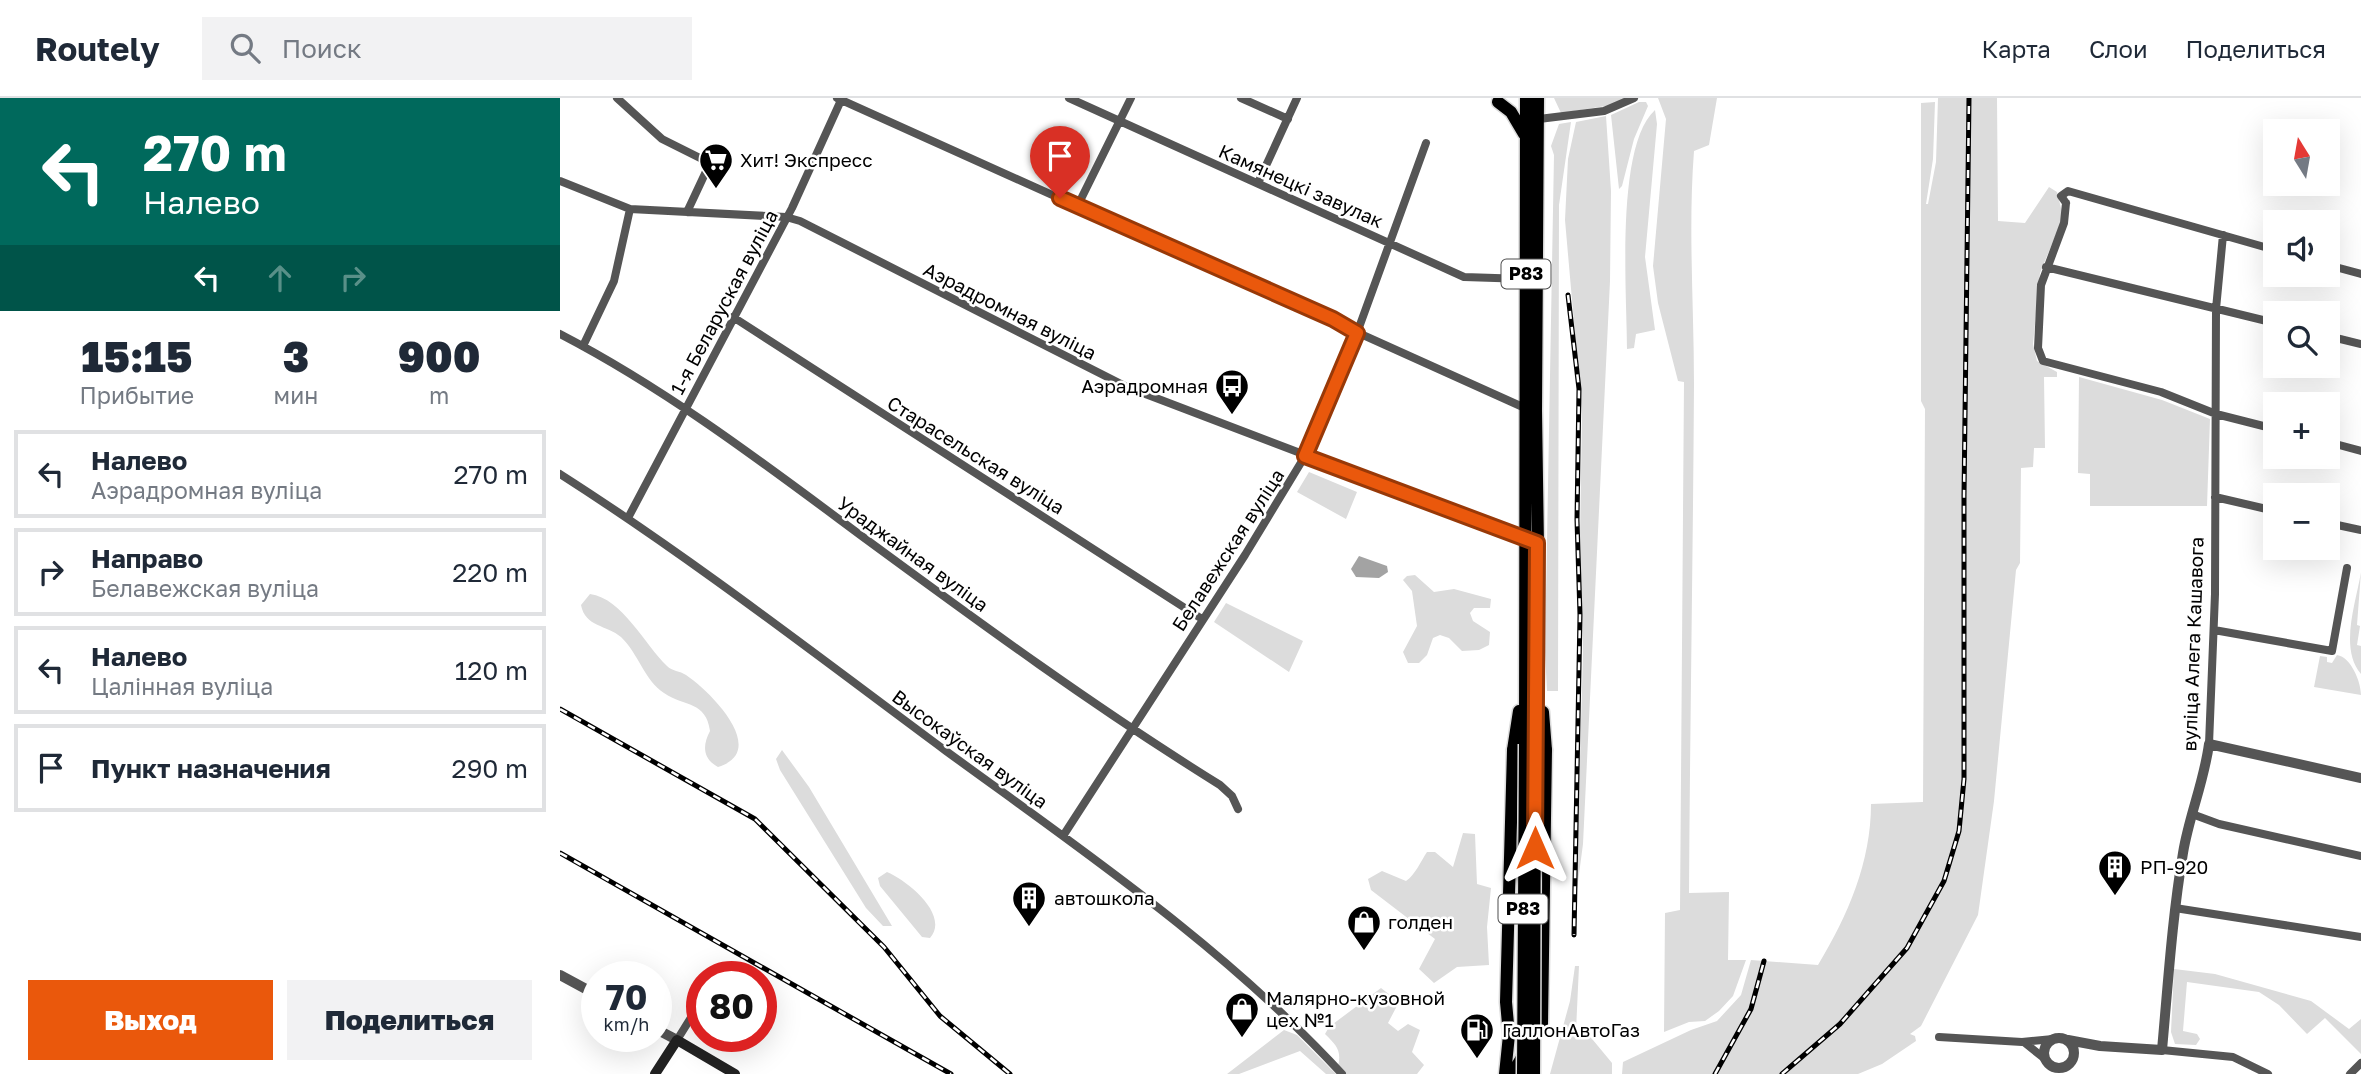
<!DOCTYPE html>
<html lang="ru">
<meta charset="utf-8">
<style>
:root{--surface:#fff;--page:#f2f2f3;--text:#1f2937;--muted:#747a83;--line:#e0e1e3;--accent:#ea580c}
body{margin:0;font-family:"Golos Text",sans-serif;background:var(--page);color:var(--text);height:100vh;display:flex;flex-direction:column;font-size:26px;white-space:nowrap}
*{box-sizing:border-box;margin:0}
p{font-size:23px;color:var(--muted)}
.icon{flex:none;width:38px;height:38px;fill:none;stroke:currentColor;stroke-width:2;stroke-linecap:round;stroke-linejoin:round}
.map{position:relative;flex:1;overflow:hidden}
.side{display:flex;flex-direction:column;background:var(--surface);width:560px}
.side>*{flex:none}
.top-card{background:#00695c;color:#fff;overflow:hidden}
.needle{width:46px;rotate:349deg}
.fabs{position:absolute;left:1703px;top:21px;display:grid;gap:14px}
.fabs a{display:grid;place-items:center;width:77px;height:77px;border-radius:0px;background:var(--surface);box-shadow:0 7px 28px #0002;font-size:35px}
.speed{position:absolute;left:21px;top:863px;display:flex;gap:14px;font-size:35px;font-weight:700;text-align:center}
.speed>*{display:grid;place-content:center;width:91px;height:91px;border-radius:50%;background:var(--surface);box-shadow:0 7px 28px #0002;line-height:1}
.speed small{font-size:18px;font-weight:400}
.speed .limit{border:10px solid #d22;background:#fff;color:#111}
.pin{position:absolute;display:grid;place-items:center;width:60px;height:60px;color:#fff;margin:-72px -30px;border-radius:50% 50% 50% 0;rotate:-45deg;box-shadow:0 0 7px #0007}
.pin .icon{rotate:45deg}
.me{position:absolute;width:77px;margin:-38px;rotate:0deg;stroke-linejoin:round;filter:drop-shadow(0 0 5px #0008)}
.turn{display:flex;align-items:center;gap:24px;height:147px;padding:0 28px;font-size:32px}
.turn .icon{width:91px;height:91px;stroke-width:2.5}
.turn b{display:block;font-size:49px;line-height:60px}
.lanes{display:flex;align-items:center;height:66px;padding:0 28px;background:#0003;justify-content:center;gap:35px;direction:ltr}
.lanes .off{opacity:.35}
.eta{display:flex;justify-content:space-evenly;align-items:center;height:119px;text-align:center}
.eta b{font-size:42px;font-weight:800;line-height:49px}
.button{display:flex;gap:14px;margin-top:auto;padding:14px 28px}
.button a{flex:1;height:80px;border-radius:0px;background:var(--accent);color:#fff;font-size:28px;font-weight:800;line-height:80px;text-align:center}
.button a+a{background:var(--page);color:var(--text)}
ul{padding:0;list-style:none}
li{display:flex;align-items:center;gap:21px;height:88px;margin:0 14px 10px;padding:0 14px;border:4px solid var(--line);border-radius:0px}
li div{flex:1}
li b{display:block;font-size:26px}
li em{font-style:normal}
header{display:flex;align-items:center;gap:42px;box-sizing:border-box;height:98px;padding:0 35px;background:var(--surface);border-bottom:2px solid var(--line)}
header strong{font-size:33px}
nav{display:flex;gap:38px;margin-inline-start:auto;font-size:24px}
.search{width:490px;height:63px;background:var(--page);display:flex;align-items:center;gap:18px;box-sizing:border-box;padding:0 24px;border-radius:0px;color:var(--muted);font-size:26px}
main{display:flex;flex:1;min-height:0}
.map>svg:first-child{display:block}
</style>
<header>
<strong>Routely</strong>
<div class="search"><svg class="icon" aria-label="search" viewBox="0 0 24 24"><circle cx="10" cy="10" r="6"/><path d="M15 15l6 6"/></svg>Поиск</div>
<nav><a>Карта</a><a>Слои</a><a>Поделиться</a></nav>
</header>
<main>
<section class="side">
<div class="top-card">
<div class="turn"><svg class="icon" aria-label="left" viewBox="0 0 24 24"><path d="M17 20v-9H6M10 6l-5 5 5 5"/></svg><div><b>270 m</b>Налево</div></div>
<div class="lanes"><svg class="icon" aria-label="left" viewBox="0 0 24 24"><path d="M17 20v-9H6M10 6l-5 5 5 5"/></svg><svg class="icon off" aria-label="ahead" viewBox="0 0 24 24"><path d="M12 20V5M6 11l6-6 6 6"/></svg><svg class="icon off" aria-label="right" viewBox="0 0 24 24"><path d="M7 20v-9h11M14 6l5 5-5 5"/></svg></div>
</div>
<div class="eta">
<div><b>15:15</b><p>Прибытие</p></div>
<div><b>3</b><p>мин</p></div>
<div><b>900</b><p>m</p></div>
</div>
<ul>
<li><svg class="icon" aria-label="left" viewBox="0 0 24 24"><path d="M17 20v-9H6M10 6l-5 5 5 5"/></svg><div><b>Налево</b><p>Аэрадромная вуліца</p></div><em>270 m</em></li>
<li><svg class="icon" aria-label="right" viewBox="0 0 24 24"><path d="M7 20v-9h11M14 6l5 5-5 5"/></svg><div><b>Направо</b><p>Белавежская вуліца</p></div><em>220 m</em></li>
<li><svg class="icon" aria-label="left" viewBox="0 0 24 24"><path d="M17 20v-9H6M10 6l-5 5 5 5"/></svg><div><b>Налево</b><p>Цалінная вуліца</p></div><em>120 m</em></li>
<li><svg class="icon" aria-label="arrive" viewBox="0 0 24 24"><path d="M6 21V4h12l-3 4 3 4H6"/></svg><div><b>Пункт назначения</b></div><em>290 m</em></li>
</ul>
<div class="button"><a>Выход</a><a>Поделиться</a></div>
</section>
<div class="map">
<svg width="1801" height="976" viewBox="0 0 1801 976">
<rect width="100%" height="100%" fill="#fff"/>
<path fill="#dcdcdc" d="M994 0H1068L1052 7 1001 15Z
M1098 0H1157L1149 47 1134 53C1128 131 1134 208 1134 286 1133 455 1130 625 1129 795L1169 794 1168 862H1186L1173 898 1159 913 1145 923 1129 924 1104 934 1105 815 1120 812 1124 284 1118 283 1098 205 1093 168 1106 21Z
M1378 0H1437L1438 123 1465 125 1489 89 1497 94 1502 114 1501 124 1480 175 1473 246 1477 263 1497 274V279H1484L1485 350H1474L1473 369 1461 370 1460 465 1456 472 1434 703 1418 817 1361 928 1350 936 1355 938 1356 943 1322 966 1298 976H1062L1063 964 1131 932 1157 923 1181 897 1191 862 1258 867C1288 817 1311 764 1311 706L1363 704 1365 311 1361 303V5L1375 4 1373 61 1366 106H1368L1376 64Z
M1079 4H1086L1088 8 1074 41 1062 88 1059 91 1051 17Z
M1095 12 1097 26 1085 159 1095 232 1076 236 1074 250 1067 251C1067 197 1055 48 1095 12Z
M1046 18 1051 93 1050 183 1023 746 1016 799 1023 555 1020 436 1022 316 1005 122 1008 61 1016 24Z
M1011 24 999 107 998 593H987L985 554 994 57 991 48 999 26Z
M1519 279 1602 302 1650 321 1647 408H1530V376L1518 375Z
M749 374 797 394 786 421 737 394Z
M1801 474 1797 527 1800 528 1797 547 1801 548V576C1779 550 1796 505 1801 474Z
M855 477 874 494 894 491 931 501 930 510H914L910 515 913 523 930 534 929 547 919 552 902 553 889 540 880 537 873 540 867 557 859 565H848L843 554 857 528 852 493 843 482 847 478Z
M30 496C62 500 85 547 107 568 112 573 120 573 126 577 150 593 210 653 158 669 143 661 142 648 150 633 146 603 125 609 104 595 85 583 78 555 61 539 47 527 25 529 21 507Z
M666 505 743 543 729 574 654 524Z
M1777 557C1791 559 1801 584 1801 597L1754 589 1760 558 1767 559V564L1772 565Z
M222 652 249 689 332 828H323L306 810 220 672 216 661Z
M903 735 915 736 917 786 931 790 927 829 929 867 897 869 874 885 859 871 875 841 811 792 808 781 822 773 846 783C855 777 861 763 867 754H875L893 769Z
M327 774C348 783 390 817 370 840L362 839 320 788 318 780Z
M1015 868H1019L1016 933 1028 936 1052 965V976H990L1010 903Z
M1614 871 1655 876 1751 903 1789 931 1801 921V956L1765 920 1747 936 1719 907 1699 894 1627 884 1623 933 1637 936 1640 941 1636 947 1615 946 1611 934Z
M821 890 839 904 828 925 838 933 848 926 860 932 852 954 864 967 857 976H787L778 968C782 952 776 947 765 936L769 929Z
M724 932 737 937 776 976H766L740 953 679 976H667Z"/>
<path fill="#a3a3a3" d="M799 458 827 468 828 474 819 480 796 479 791 471Z"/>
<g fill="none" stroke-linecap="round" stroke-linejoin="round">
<g stroke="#dbdbdb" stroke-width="15">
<path id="primary" d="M945 976 949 937 946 904 953 652
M952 976 982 926 986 652"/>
</g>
<g stroke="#dbdbdb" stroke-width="15">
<path id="trunk" d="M938 4 951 14 964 36
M983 614 986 652
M965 646 966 0
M975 646 979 515 976 313 978 0
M953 652 959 613"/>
</g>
<path stroke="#555" stroke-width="8" d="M57 0 102 41 150 65 127 114
M277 0 965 310
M509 0 904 179 966 181
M681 0 728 21
M979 21 1044 13 1074 0
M0 83 70 111 226 119 240 123 567 289 969 442
M698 85 737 0
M1506 105 1504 125 1481 187 1478 250 1483 263 1601 294 1656 316 1715 331
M1506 105 1501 98 1508 93 1715 152
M518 107 571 0
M1768 167 1801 176
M1486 169 1715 225
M173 219 642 521
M0 236C108 292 206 367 303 439 420 525 536 610 660 687L672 698 678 711
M1768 238 1801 246
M23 248 54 183 70 111
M1768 344 1801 353
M0 376C133 461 259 559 386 653 523 753 666 850 782 976
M1655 399 1715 413
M68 420 232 110 282 0
M1768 425 1801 432
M1654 532 1772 553 1787 470
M1649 646 1655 496 1656 211 1663 137
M1632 716 1659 726 1801 758
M503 738 685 457 745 358 797 235 866 45
M1615 810 1801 839
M157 878 162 871
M1379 939 1462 944 1493 941
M117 942 142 902
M1465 945 1485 961
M1602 952 1673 959 1708 976
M1790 976 1801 965"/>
<path stroke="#555" stroke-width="10" d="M0 877 37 897
M96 931 117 942
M1484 955a15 15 0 1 1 30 0a15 15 0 1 1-30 0Z
M1508 942 1540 948 1602 952C1608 886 1612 821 1623 755 1629 718 1644 684 1649 646L1801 680"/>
<path stroke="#222" stroke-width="10" d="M95 976 117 942 175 976"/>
<use href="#primary" stroke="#000" stroke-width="12"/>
<use href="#trunk" stroke="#000" stroke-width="12"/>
<g stroke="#000" stroke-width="5">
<path id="rail" d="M1008 197 1019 291 1017 422 1020 517 1014 837
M0 611 195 721 324 849 380 918 450 976
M0 755 391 976
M1155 976 1191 911 1204 863
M1222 976 1280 926 1347 850 1384 783 1399 733 1404 681V398L1409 0"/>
</g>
<use href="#rail" stroke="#fff" stroke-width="2.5" stroke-dasharray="8" stroke-linecap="butt"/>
<g stroke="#dbdbdb" stroke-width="15" stroke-linecap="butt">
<path id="trunk-bridge" d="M963 976 965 646
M974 976 975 646"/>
</g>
<use href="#trunk-bridge" stroke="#000" stroke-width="12"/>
</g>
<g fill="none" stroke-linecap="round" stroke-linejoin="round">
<g stroke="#983908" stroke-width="18">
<path id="route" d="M500 100 773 221 797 235 745 358 977 445 975 750"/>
</g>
<use href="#route" stroke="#ea580c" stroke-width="12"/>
</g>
<defs>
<g id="supermarket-pin" transform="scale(1.75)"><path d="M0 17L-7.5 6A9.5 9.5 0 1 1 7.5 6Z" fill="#000" stroke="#fff"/><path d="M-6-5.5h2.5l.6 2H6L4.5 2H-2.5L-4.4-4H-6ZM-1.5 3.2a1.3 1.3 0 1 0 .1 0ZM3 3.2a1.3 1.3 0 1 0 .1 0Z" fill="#fff"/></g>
<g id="bus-pin" transform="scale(1.75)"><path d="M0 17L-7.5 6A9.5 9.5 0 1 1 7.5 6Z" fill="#000" stroke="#fff"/><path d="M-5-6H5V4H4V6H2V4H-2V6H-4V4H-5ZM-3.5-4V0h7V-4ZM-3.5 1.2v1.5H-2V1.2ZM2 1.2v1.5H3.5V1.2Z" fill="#fff"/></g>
<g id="building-pin" transform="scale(1.75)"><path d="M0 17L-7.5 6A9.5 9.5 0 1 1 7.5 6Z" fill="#000" stroke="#fff"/><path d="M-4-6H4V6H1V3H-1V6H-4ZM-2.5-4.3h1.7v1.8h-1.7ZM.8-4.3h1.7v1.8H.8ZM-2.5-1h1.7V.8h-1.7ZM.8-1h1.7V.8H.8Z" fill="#fff"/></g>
<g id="shop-pin" transform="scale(1.75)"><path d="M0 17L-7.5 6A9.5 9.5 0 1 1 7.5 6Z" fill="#000" stroke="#fff"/><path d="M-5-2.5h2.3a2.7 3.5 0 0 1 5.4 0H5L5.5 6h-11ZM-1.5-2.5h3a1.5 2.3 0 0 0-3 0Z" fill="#fff"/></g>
<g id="fuel-pin" transform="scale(1.75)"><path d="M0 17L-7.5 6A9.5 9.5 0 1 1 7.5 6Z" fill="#000" stroke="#fff"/><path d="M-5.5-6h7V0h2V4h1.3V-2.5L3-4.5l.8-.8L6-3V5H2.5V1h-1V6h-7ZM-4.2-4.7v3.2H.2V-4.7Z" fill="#fff"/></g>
</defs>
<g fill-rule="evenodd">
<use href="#supermarket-pin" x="156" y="62"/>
<use href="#bus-pin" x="672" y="288"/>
<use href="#building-pin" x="1555" y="769"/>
<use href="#building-pin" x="469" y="800"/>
<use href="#shop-pin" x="804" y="824"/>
<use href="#shop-pin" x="682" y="911"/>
<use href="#fuel-pin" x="917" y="932"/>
</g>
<g text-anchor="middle" stroke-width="5" stroke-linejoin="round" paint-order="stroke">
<g fill="#fff" stroke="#4c4c4c" stroke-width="2">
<rect x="941.5" y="161.5" width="49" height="29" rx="5"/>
<rect x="938.5" y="796.5" width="49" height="29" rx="5"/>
</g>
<g font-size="18" font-weight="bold" fill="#000">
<text x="966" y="182">Р83</text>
<text x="963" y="817">Р83</text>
</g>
<g font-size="19" fill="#000" stroke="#fff" text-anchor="start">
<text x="180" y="69">Хит! Экспресс</text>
<text x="648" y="295" text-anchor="end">Аэрадромная</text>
<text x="1580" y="776">РП-920</text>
<text x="494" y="807">автошкола</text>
<text x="828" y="831">голден</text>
<text x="706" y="907">Малярно-кузовной<tspan x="706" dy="22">цех №1</tspan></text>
<text x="942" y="939">ГаллонАвтоГаз</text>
</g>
<g font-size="19" fill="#000" stroke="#fff">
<text transform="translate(741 88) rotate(24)" y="7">Камянецкі завулак</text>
<text transform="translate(164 204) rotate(-62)" y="7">1-я Беларуская вуліца</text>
<text transform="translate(450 213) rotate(27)" y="7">Аэрадромная вуліца</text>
<text transform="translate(416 357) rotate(32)" y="7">Старасельская вуліца</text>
<text transform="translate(668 452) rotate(-57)" y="7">Белавежская вуліца</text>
<text transform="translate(353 456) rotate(36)" y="7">Ураджайная вуліца</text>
<text transform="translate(1633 546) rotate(-88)" y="7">вуліца Алега Кашавога</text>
<text transform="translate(410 651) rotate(36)" y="7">Высокаўская вуліца</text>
</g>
</g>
</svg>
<div class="fabs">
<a><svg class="needle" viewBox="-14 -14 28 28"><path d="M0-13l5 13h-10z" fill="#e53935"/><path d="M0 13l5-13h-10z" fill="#747a83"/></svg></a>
<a><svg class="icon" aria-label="sound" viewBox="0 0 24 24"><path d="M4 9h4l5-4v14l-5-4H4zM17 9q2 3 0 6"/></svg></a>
<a><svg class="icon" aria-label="search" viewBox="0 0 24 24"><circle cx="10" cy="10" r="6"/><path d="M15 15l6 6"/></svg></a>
<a>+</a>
<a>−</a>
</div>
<div class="speed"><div>70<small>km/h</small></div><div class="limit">80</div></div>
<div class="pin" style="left:500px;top:100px;background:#d93025"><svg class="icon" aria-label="arrive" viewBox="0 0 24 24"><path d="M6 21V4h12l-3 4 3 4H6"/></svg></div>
<svg class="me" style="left:975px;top:750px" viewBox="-20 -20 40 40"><path d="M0-17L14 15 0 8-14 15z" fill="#ea580c" stroke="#fff" stroke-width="4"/></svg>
</div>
</main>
